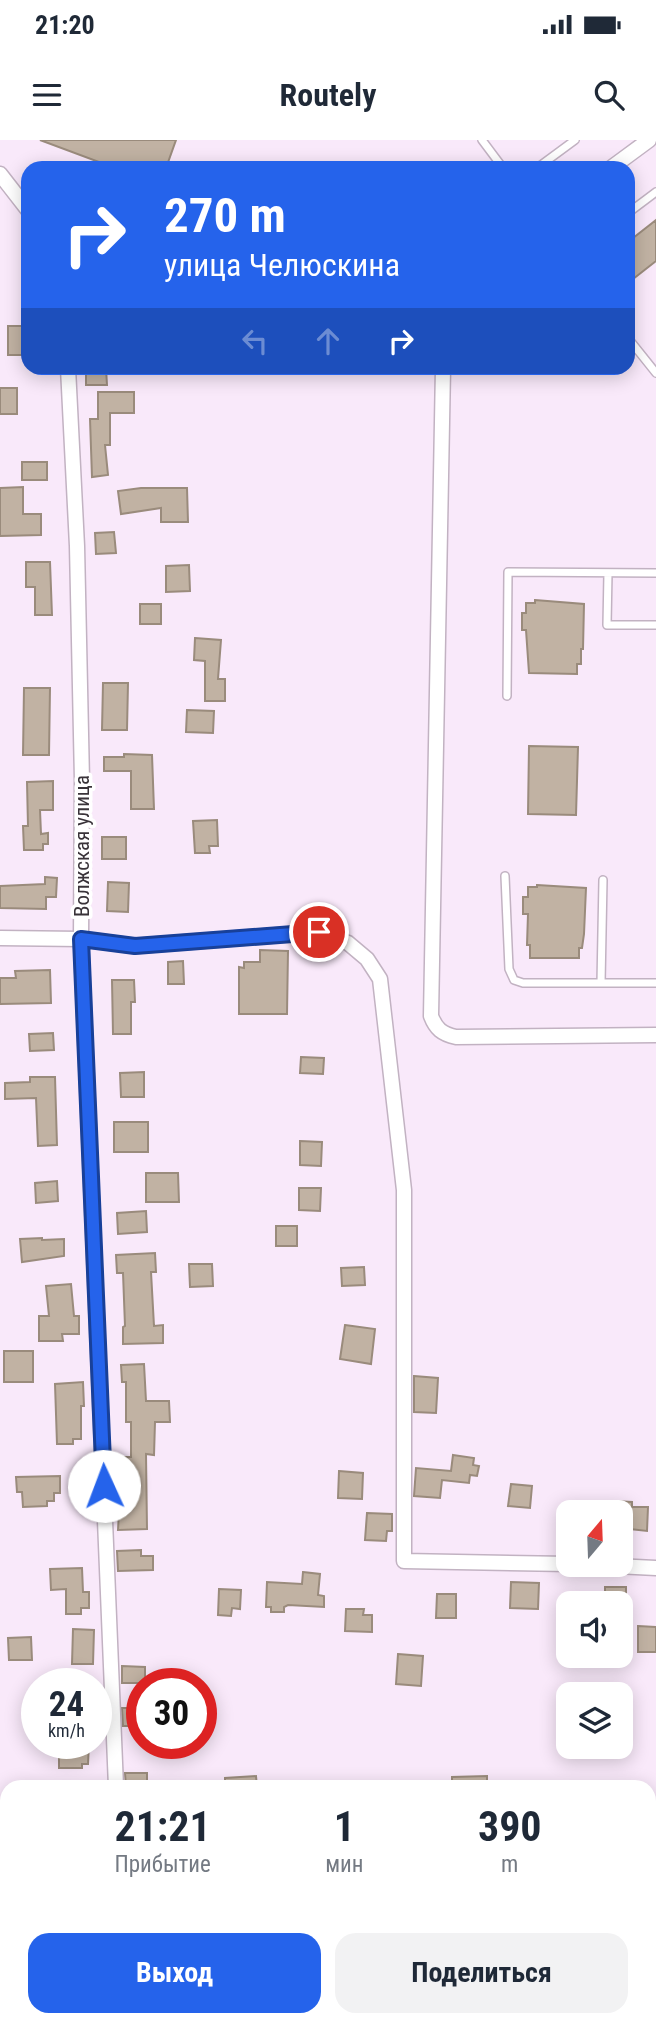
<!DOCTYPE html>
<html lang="ru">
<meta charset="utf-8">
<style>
:root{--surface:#fff;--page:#f2f2f3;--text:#1f2937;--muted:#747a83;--accent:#2563eb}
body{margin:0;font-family:"Roboto Condensed",sans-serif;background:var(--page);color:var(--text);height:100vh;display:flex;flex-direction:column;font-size:26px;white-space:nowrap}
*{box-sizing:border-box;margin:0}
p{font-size:23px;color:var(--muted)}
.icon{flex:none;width:38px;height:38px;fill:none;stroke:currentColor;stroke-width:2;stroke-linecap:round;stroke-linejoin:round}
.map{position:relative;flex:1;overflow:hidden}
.sheet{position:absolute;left:0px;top:1640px;width:656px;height:247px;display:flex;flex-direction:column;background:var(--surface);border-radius:21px 21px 0 0;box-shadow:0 4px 18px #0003}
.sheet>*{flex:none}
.hud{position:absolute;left:21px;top:21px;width:614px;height:214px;border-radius:21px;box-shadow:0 4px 18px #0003;background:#2563eb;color:#fff;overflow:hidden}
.needle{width:46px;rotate:19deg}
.fabs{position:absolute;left:556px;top:1360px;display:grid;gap:14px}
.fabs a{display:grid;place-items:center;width:77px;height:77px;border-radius:14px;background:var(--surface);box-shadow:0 4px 18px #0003;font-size:35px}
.speed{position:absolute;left:21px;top:1528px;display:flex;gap:14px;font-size:35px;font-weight:700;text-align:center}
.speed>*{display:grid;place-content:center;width:91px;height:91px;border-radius:50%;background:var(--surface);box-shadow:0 4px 18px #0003;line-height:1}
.speed small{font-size:18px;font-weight:400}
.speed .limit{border:10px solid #d22;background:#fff;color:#111}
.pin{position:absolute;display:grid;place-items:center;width:60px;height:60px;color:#fff;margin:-30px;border:4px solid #fff;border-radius:50%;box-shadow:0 2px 7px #0007}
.me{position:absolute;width:77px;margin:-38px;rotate:358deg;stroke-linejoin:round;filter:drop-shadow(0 0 5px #0008)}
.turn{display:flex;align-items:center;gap:24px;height:147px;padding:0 28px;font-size:32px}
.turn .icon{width:91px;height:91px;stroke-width:2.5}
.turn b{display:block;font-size:49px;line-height:60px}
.lanes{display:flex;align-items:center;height:66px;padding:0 28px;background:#0003;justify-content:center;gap:35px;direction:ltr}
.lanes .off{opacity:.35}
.eta{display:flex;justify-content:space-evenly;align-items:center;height:119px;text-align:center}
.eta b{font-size:42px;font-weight:700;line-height:49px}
.button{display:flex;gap:14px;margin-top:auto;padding:14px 28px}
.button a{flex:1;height:80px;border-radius:21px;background:var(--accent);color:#fff;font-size:28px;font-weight:700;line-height:80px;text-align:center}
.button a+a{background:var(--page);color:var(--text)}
.status{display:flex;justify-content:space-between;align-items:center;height:49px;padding:0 35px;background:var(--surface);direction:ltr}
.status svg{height:19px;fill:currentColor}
header{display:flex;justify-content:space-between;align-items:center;height:91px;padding:0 28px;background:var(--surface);font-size:32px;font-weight:700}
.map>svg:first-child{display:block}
</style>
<div class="status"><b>21:20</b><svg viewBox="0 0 49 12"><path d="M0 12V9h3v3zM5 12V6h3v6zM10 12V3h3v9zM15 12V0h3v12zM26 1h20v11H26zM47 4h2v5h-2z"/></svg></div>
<header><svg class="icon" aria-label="menu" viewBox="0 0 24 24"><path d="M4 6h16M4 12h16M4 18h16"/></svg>Routely<svg class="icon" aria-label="search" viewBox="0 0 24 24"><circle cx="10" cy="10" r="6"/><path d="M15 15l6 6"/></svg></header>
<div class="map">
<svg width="656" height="1886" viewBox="0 0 656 1886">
<rect width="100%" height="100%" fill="#f9e9fa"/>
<path fill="#c1b2a3" stroke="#9a8b7c" stroke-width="2" d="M40 0H176L166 28H115Z
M656 80V121L628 143V102Z
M8 186H28V215H8Z
M86 228H106L107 245H86Z
M0 248H17V274H0Z
M98 252H134V273H110V305H105L108 335 92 337 90 279H98Z
M22 322H47V340H22Z
M23 347V374H41V395L0 396V348Z
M141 348H187L188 382H161V368L121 374 118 351Z
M114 392 116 413 96 414 95 393Z
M26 422H50L52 475H35V447H26Z
M189 425 190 451 166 452V426Z
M535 460 584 464 583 509H581V524H577V534L529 533 526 490H522V473H526V463H535Z
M140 464H161V484H140Z
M195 498 221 500 218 539H225V561H205V521L194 520Z
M103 543H128L127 590H102Z
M24 548H50L49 615H23Z
M187 570 214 571 213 593 186 592Z
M529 606 578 607 576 675 528 674Z
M124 614 152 615 154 669H131V631H104V617H124Z
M53 641V670H40L41 694 48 693V704H43V710H24L23 686H28L27 642Z
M217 680 218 706H209L210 713H195L193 681Z
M102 697H126V719H102Z
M45 737 57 738 56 757H46V769L0 768V746L45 744Z
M108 742 129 743 128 772 107 771Z
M537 745 586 748 584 794 582 808H579V818H530V805H527L528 774H523V757H528V747H537Z
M260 810 288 811 287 874H239V827L244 828V822H260Z
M183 821 184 844H168V822Z
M50 830 51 863 0 864V838H16L15 831Z
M112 840H134L135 862H131V894H113Z
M53 893 54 910 30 911 29 894Z
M301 917 324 918 323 934 300 933Z
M144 932V957H121L120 933Z
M30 937H55L57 1005 38 1006 36 958 5 959V943L30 942Z
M114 982H148V1012H114Z
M300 1001 322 1002 321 1026 300 1025Z
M146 1033H178L179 1062H146Z
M57 1041 58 1061 36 1063 35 1043Z
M299 1048H321L320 1071 299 1070Z
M146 1071 147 1092 118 1094 117 1073Z
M276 1086H297V1106H276Z
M42 1098V1100L64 1099V1116L22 1122 20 1099Z
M155 1113 156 1132H151L154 1186 163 1185V1203L123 1204V1187L125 1186 123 1133H117L116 1115Z
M189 1124H212L213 1146 190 1147Z
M364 1127 365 1145 342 1146 341 1128Z
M71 1144 74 1176H79V1194H62L63 1201H39V1176H49L46 1146Z
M345 1185 375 1189 371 1224 340 1219Z
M4 1211H33V1242H4Z
M144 1224 146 1261H169L170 1282H155L154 1315 146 1314 147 1389 118 1390 122 1317H131V1282H126V1242H122L121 1225Z
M414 1236 438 1238 436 1273 414 1272Z
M83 1242 84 1266H81V1299H73V1304H57L55 1244Z
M453 1315 474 1318 473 1325 479 1326 477 1336 470 1335 469 1343 442 1340 440 1358 414 1356 416 1328 451 1331Z
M339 1331 363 1333 362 1359 338 1358Z
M60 1336V1353H54V1361H47V1366L23 1367 22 1352H17L16 1337Z
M511 1344 532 1346 530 1368 508 1366Z
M614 1361 632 1362V1367H648L647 1391 621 1388V1372H614Z
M367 1373 392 1374V1391H387L386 1401 365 1400Z
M141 1410V1416H153V1430L118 1431 117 1411Z
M82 1428 83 1452H89V1468H81V1474H66V1449L51 1450 50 1429Z
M303 1432 320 1434 318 1455 324 1456V1467L288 1465 284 1467V1472H271V1467H266L267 1442 302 1444Z
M511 1442 539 1443 538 1469 510 1468Z
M605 1447H626V1463H605Z
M219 1449 241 1450 240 1469 232 1468 231 1476 218 1475Z
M437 1454H456V1478H436Z
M346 1469H364L363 1475H372V1492L345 1491Z
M638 1486 656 1487V1512H638Z
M73 1489 94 1490 93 1524H72Z
M31 1497 32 1520H9L8 1498Z
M398 1514 423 1516 421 1546 396 1544Z
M122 1526 145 1527V1543H122Z
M122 1568H142V1586H123Z
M59 1603H89L88 1624H82V1628H59Z
M125 1633H147V1647H126Z
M256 1636 257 1647H225V1638Z
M487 1636V1647H452V1637Z"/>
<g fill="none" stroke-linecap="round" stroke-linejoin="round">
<g stroke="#c2b2c2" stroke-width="10">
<path id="service" d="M482 0 503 28
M537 28 575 0
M628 73 656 52
M628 198 656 233
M608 433 607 485H656
M507 556 508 432 656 433
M505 736 509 829 514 840 523 843H656
M601 843 603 740"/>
</g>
<g stroke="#c2b2c2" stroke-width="17">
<path id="minor" d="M611 28 649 0
M0 34 28 70
M68 228 77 406 82 641 81 799 116 1647
M443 228 431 876C436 889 442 894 456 897L656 895
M0 798 81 799 135 806 319 792 348 803 367 819 380 839 404 1050V1421L569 1424
M576 1424 656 1428
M649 1684H656
M0 1718H7
M184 1880 186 1886"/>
</g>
<use href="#service" stroke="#fff" stroke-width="7"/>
<use href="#minor" stroke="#fff" stroke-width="14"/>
</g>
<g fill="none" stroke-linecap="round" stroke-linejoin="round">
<g stroke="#184099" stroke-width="18">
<path id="route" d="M104 1346 81 799 135 806 319 792"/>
</g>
<use href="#route" stroke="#2563eb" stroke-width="12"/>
</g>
<g text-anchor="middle" stroke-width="7" stroke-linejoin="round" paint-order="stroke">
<g font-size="21" fill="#393339" stroke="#fff">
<text transform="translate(82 706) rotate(-90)" y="7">Волжская улица</text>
</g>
</g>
</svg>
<div class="fabs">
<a><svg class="needle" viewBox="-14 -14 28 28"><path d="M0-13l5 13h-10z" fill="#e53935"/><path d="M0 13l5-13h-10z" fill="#747a83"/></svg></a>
<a><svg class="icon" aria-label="sound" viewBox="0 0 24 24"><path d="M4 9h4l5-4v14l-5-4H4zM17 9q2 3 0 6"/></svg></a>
<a><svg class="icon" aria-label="layers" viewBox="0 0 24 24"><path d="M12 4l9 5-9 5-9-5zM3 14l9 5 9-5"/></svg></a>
</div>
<div class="speed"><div>24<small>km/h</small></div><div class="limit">30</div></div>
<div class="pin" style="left:319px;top:792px;background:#d93025"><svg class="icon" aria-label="arrive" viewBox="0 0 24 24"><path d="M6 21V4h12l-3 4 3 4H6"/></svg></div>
<svg class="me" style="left:104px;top:1346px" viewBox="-20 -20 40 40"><circle r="19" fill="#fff"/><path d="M0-13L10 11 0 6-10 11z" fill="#2563eb"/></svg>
<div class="hud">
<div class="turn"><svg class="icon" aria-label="right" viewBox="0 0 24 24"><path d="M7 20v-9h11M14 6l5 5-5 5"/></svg><div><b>270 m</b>улица Челюскина</div></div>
<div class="lanes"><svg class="icon off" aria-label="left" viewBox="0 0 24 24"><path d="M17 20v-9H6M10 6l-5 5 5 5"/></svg><svg class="icon off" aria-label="ahead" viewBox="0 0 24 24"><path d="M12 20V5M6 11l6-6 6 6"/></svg><svg class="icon" aria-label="right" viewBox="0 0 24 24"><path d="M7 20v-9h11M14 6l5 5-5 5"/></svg></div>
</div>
<section class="sheet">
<div class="eta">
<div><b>21:21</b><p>Прибытие</p></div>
<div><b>1</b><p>мин</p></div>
<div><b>390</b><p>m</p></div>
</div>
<div class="button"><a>Выход</a><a>Поделиться</a></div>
</section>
</div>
